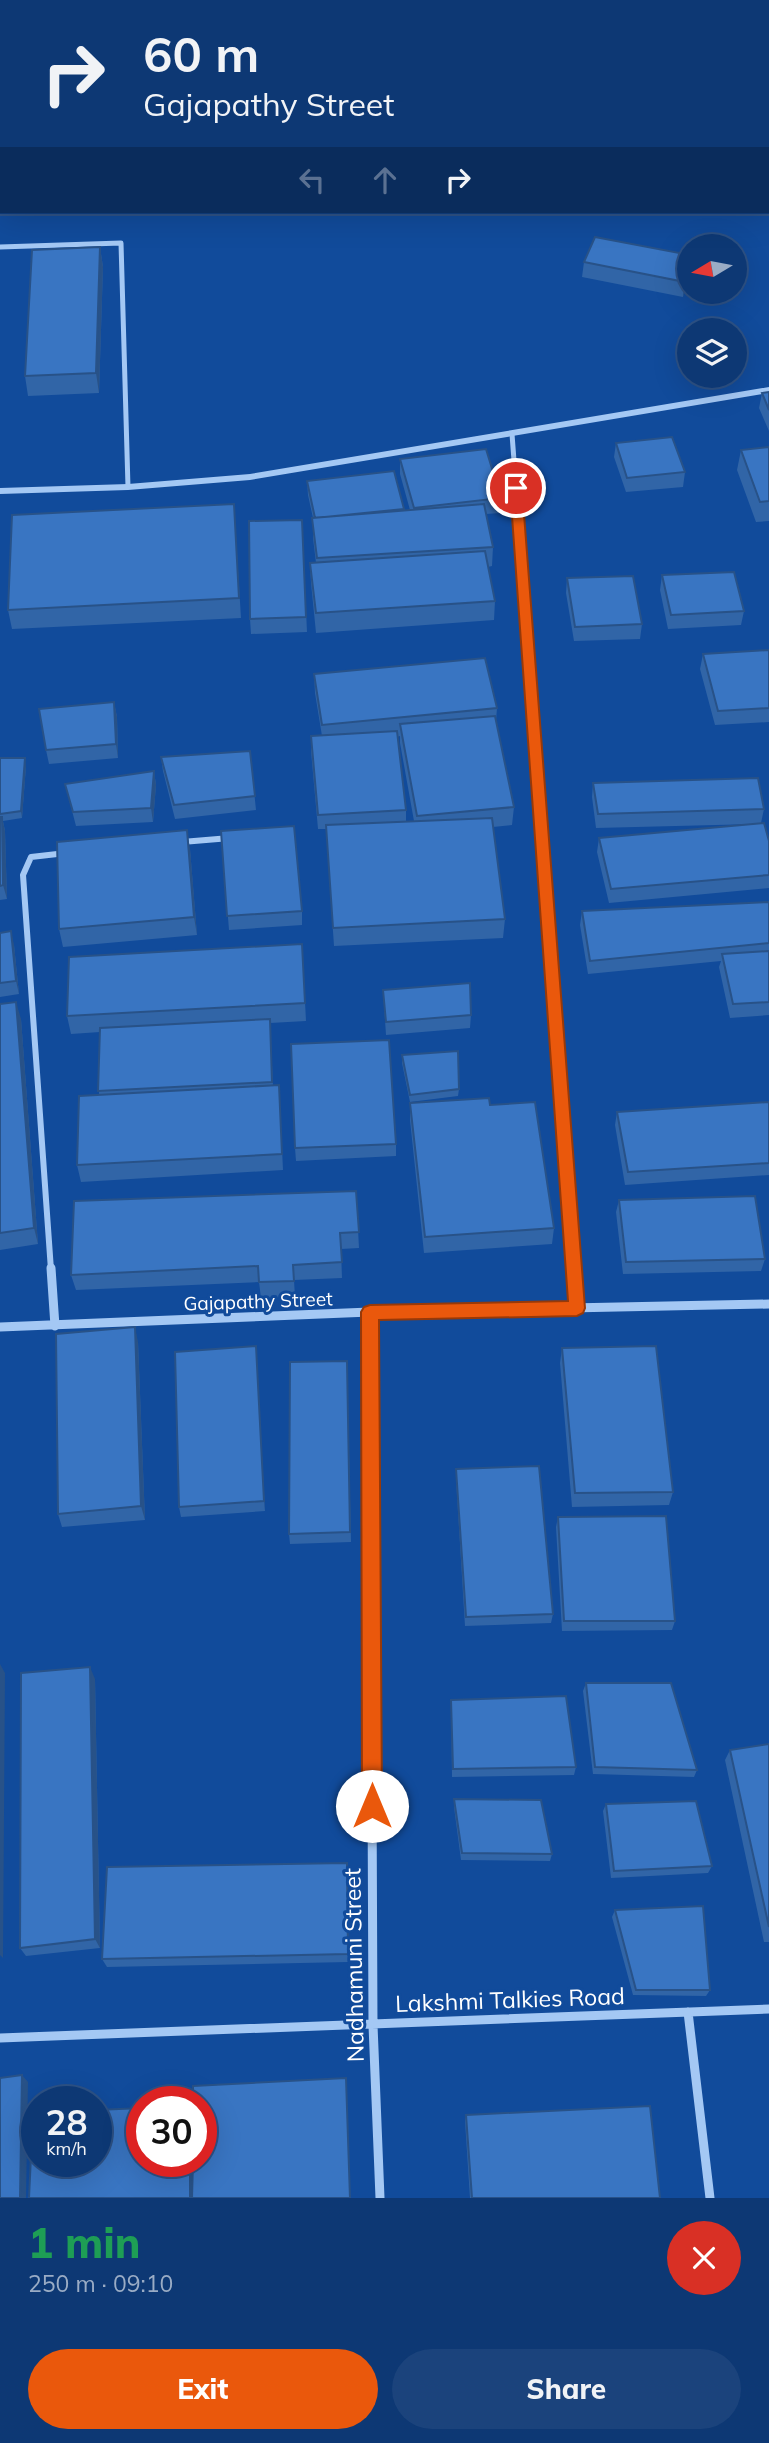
<!DOCTYPE html>
<meta charset="utf-8">
<style>
:root{--surface:#0d3874;--page:#1b437c;--text:#f1f3f6;--muted:#9aacc5;--line:#2d5286;--accent:#ea580c}
body{margin:0;font-family:Mulish,sans-serif;background:var(--page);color:var(--text);height:100vh;display:flex;flex-direction:column;font-size:26px;white-space:nowrap}
*{box-sizing:border-box;margin:0}
p{font-size:23px;color:var(--muted)}
.icon{flex:none;width:38px;height:38px;fill:none;stroke:currentColor;stroke-width:2;stroke-linecap:round;stroke-linejoin:round}
.map{position:relative;height:2198px;overflow:hidden}
.side{display:flex;flex-direction:column;background:var(--surface);flex:1}
.side>*{flex:none}
.banner{position:absolute;left:0px;top:0px;width:770px;height:214px;box-shadow:0 7px 28px #0002,0 0 0 2px var(--line);background:#0d3874;color:var(--text);overflow:hidden}
.needle{width:46px;rotate:260deg}
.buttons{position:absolute;left:677px;top:234px;display:grid;gap:14px}
.buttons a{display:grid;place-items:center;width:70px;height:70px;border-radius:50%;background:var(--surface);box-shadow:0 7px 28px #0002,0 0 0 2px var(--line);font-size:35px}
.speed{position:absolute;left:21px;top:2086px;display:flex;gap:14px;font-size:35px;font-weight:700;text-align:center}
.speed>*{display:grid;place-content:center;width:91px;height:91px;border-radius:50%;background:var(--surface);box-shadow:0 7px 28px #0002,0 0 0 2px var(--line);line-height:1}
.speed small{font-size:18px;font-weight:400}
.speed .limit{border:10px solid #d22;background:#fff;color:#111}
.pin{position:absolute;display:grid;place-items:center;width:60px;height:60px;color:#fff;margin:-30px;border:4px solid #fff;border-radius:50%;box-shadow:0 2px 7px #0007}
.me{position:absolute;width:77px;margin:-38px;rotate:0deg;stroke-linejoin:round;filter:drop-shadow(0 0 5px #0008)}
.turn{display:flex;align-items:center;gap:24px;height:147px;padding:0 28px;font-size:32px}
.turn .icon{width:91px;height:91px;stroke-width:2.5}
.turn b{display:block;font-size:49px;line-height:60px}
.lanes{display:flex;align-items:center;height:66px;padding:0 28px;background:#0003;justify-content:center;gap:35px;direction:ltr}
.lanes .off{opacity:.35}
.round{display:grid;place-items:center;flex:none;width:74px;height:74px;border-radius:37px;background:var(--page)}
.head{display:flex;align-items:center;justify-content:space-between;height:119px;padding:0 28px}
h1{font-size:42px;font-weight:800;line-height:52px;color:#1e9e55}
.cta{display:flex;gap:14px;margin-top:auto;padding:14px 28px}
.cta a{flex:1;height:80px;border-radius:42px;background:var(--accent);color:#fff;font-size:28px;font-weight:800;line-height:80px;text-align:center}
.cta a+a{background:var(--page);color:var(--text)}
.map>svg:first-child{display:block}
</style>
<div class="map">
<svg width="769" height="2198" viewBox="0 0 769 2198">
<rect width="100%" height="100%" fill="#114b9b"/>
<g fill="none" stroke-linecap="round" stroke-linejoin="round">
<path stroke="#a4c8f4" stroke-width="5" d="M0 247 121 243 128 487
M512 434 521 554"/>
<path stroke="#a4c8f4" stroke-width="6" d="M521 552 574 1270
M182 842 230 838
M51 1270 23 875 31 857 66 853"/>
<path stroke="#a4c8f4" stroke-width="9" d="M51 1268 55 1326
M574 1268 577 1308
M370 1312 373 2025 380 2198
M0 1327 370 1312 769 1304
M688 2012 710 2198
M0 2038 769 2009"/>
<path fill="#a4c8f4" fill-rule="evenodd" d="M769 387V393L250 480 128 490 0 494V488L128 484 250 474Z"/>
</g>
<path fill="#3165a7" fill-rule="evenodd" d="M406 0H500L502 2H408Z
M100 247 103 267 99 393 28 396 25 376Z
M690 255 683 297 582 277 584 262Z
M769 392V431L759 408 762 393Z
M616 443 685 472 683 487 626 492 614 457Z
M769 447V521L756 522 737 470 741 450Z
M400 459 501 498 500 513 486 514 493 547 492 566 488 567 495 601 494 620 316 633 311 583 310 563H316L313 538V518L308 495 307 481 404 509V511L410 510 400 474Z
M234 504 241 618 12 629 8 610Z
M302 520 307 632 251 634 250 619Z
M662 575 744 611 741 625 668 629 660 590Z
M567 578 642 624 640 639 574 641 566 593Z
M769 650V722L715 725 700 669 703 654Z
M314 674 497 708 496 721 514 807 512 825 493 827 505 919 503 938 334 946 326 829H318L311 751V736H322L315 693ZM400 736V743L414 821 406 822V810L397 737Z
M114 702 117 717 118 758 49 764 46 750Z
M250 751 256 810 175 819 163 771 161 757Z
M0 758 26 766 22 818 3 821 5 831 7 899 0 900Z
M154 771 156 785 153 822 76 826 65 784Z
M593 783 764 809 761 823 769 841V888L609 903 597 852 599 838 756 824 596 828 592 797Z
M221 831 302 911V925L229 930Z
M190 849 197 935 63 947 59 929Z
M769 902V1015L730 1018 719 967 721 961 588 974 580 925 582 911Z
M0 933 14 945 19 994 0 997Z
M302 944 306 1021 270 1023 273 1085H279L283 1170 81 1182 77 1165 99 1094 100 1032 71 1034 67 1016Z
M383 990 471 1015 470 1028 386 1035Z
M0 1004 21 1019 38 1244 0 1250Z
M402 1055 459 1089 458 1096 410 1102 402 1063Z
M769 1102V1175L625 1185 615 1125 617 1112Z
M410 1103 490 1105 554 1228 552 1244 424 1253 410 1120Z
M396 1144V1156L296 1161 295 1148Z
M356 1191 359 1248 341 1249 342 1278 294 1280 295 1297 261 1298 259 1282 76 1290 71 1275Z
M619 1200 765 1259 761 1271 623 1274 616 1212Z
M138 1342 145 1520 62 1527 58 1514Z
M256 1346 265 1511 181 1517 179 1507Z
M562 1348 673 1492 669 1505 572 1507 560 1363Z
M347 1361 351 1542 290 1544 289 1534Z
M456 1469 553 1614 551 1623 465 1626 456 1479Z
M558 1517 675 1621 672 1630 562 1631 556 1527Z
M95 1679 100 1948 26 1956 20 1948Z
M586 1683 697 1770 694 1777 593 1774 583 1691Z
M451 1700 576 1767 574 1775 452 1777Z
M769 1744V1942H764L725 1760 730 1750Z
M454 1799 552 1854 550 1861 461 1860 454 1807Z
M606 1804 712 1866 708 1873 611 1878 603 1811Z
M348 1872V1962L107 1967 102 1959Z
M615 1910 710 1990 706 1996 633 1995 612 1917Z
M466 2115 660 2198H470L465 2121Z"/>
<path fill="#285288" d="M0 46H2V69H0Z
M100 247 103 267 99 393 96 373Z
M690 270V280L683 297 685 282Z
M114 702 117 717 118 758 116 744Z
M25 758 26 766 22 818 21 811Z
M154 771 156 785 153 822 151 808Z
M2 817 5 831 7 899 3 885Z
M187 830 190 849 197 935 194 917Z
M11 931 14 945 19 994 16 981Z
M16 1002 21 1019 38 1244 34 1228Z
M135 1327 138 1342 145 1520 141 1506Z
M256 1346 257 1357 265 1511 264 1501Z
M0 1664 5 1673 3 1958 0 1955Z
M90 1667 95 1679 100 1948 95 1939Z
M22 2075 28 2082 26 2198H20Z
M190 2161H193L192 2198H190Z"/>
<path fill="#3975c2" stroke="#285288" stroke-width="2" d="M0 0H40L41 2H2V46H0Z
M426 0H500L502 2H428Z
M768 92H769V136L768 135Z
M595 237 690 255V270L685 282 584 262Z
M100 247 96 373 25 376 32 250Z
M769 392V410L762 393Z
M672 437 685 472 627 478 616 443Z
M769 447V501L760 502 741 450Z
M486 449 501 498 414 508 400 459Z
M394 471 404 509 315 518 307 481Z
M234 504 239 598 8 610 12 515Z
M484 504 493 547 317 558 312 518Z
M302 520 306 617 250 619 249 521Z
M485 551 495 601 316 613 310 563Z
M734 572 744 611 671 615 662 575Z
M633 576 642 624 575 627 567 578Z
M769 650V708L718 711 703 654Z
M485 658 497 708 322 725 314 674Z
M114 702 116 744 46 750 39 709Z
M495 716 514 807 417 816 400 724Z
M397 731 406 810 318 815 311 736Z
M250 751 255 796 174 805 161 757Z
M0 758H25L21 811 0 814Z
M154 771 151 808 73 812 65 784Z
M758 778 764 809 598 814 593 783Z
M0 817H2L3 885 0 886Z
M492 818 505 919 333 928 326 825Z
M764 823 769 841V875L611 889 599 838Z
M294 826 302 911 227 916 221 831Z
M187 830 194 917 59 929 57 842Z
M769 902V943L590 961 582 911Z
M11 931 16 981 0 983V933Z
M302 944 305 1003 67 1016 69 957Z
M769 951V1002L733 1004 722 954Z
M470 983 471 1015 386 1022 383 990Z
M16 1002 34 1228 0 1233V1004Z
M270 1019 272 1082 98 1091 100 1028Z
M389 1040 396 1144 295 1148 291 1044Z
M458 1051 459 1089 410 1095 402 1055Z
M279 1085 282 1154 77 1165 79 1096Z
M489 1098 490 1105 535 1102 554 1228 425 1237 410 1103Z
M769 1102V1163L628 1172 617 1112Z
M356 1191 359 1232 340 1233 342 1262 293 1265 294 1281 259 1282 258 1266 71 1275 74 1201Z
M755 1196 765 1259 626 1262 619 1200Z
M135 1327 141 1506 58 1514 56 1334Z
M256 1346 264 1501 179 1507 175 1352Z
M656 1346 673 1492 575 1493 562 1348Z
M347 1361 350 1532 289 1534 290 1362Z
M539 1466 553 1614 466 1617 456 1469Z
M666 1516 675 1621H564L558 1517Z
M90 1667 95 1939 20 1948 21 1673Z
M586 1683H671L697 1770 595 1767Z
M566 1696 576 1767 453 1769 451 1700Z
M769 1744V1927L730 1750Z
M454 1799 541 1800 552 1854 462 1853Z
M696 1801 712 1866 614 1871 606 1804Z
M347 1863 348 1954 102 1959 107 1867Z
M703 1906 710 1990H636L615 1910Z
M22 2075 20 2198H0V2078Z
M346 2078 350 2198H192L193 2161H201V2102H193V2086Z
M650 2106 660 2198H472L466 2115Z
M142 2108V2161H190V2198H29L33 2113H37V2161H96V2110Z"/>
<path fill="#ea580c" stroke="#983908" stroke-width="2" d="M516 484 522 488 585 1308 583 1313 577 1316 379 1320 382 1806 379 1813 372 1816 365 1813 362 1806 361 1312 364 1307 370 1305 568 1301 510 488Z"/>
<g text-anchor="middle" stroke-width="6" stroke-linejoin="round" paint-order="stroke">
<g font-size="19" fill="#fff" stroke="#114b9b">
<text transform="translate(258 1301) rotate(-2)" y="7">Gajapathy Street</text>
</g>
<g font-size="23" fill="#fff" stroke="#114b9b">
<text transform="translate(354 1965) rotate(-91)" y="8">Nadhamuni Street</text>
<text transform="translate(510 2000) rotate(-2)" y="8">Lakshmi Talkies Road</text>
</g>
</g>
</svg>
<div class="buttons">
<a><svg class="needle" viewBox="-14 -14 28 28"><path d="M0-13l5 13h-10z" fill="#e53935"/><path d="M0 13l5-13h-10z" fill="#9aacc5"/></svg></a>
<a><svg class="icon" aria-label="layers" viewBox="0 0 24 24"><path d="M12 4l9 5-9 5-9-5zM3 14l9 5 9-5"/></svg></a>
</div>
<div class="speed"><div>28<small>km/h</small></div><div class="limit">30</div></div>
<div class="pin" style="left:516px;top:488px;background:#d93025"><svg class="icon" aria-label="arrive" viewBox="0 0 24 24"><path d="M6 21V4h12l-3 4 3 4H6"/></svg></div>
<svg class="me" style="left:372px;top:1806px" viewBox="-20 -20 40 40"><circle r="19" fill="#fff"/><path d="M0-13L10 11 0 6-10 11z" fill="#ea580c"/></svg>
<div class="banner">
<div class="turn"><svg class="icon" aria-label="right" viewBox="0 0 24 24"><path d="M7 20v-9h11M14 6l5 5-5 5"/></svg><div><b>60 m</b>Gajapathy Street</div></div>
<div class="lanes"><svg class="icon off" aria-label="left" viewBox="0 0 24 24"><path d="M17 20v-9H6M10 6l-5 5 5 5"/></svg><svg class="icon off" aria-label="ahead" viewBox="0 0 24 24"><path d="M12 20V5M6 11l6-6 6 6"/></svg><svg class="icon" aria-label="right" viewBox="0 0 24 24"><path d="M7 20v-9h11M14 6l5 5-5 5"/></svg></div>
</div>
</div>
<section class="side">
<div class="head"><div><h1>1 min</h1><p>250 m · 09:10</p></div><a class="round" style="background:#d93025;color:#fff"><svg class="icon" aria-label="close" viewBox="0 0 24 24"><path d="M6 6l12 12M18 6L6 18"/></svg></a></div>
<div class="cta"><a>Exit</a><a>Share</a></div>
</section>
